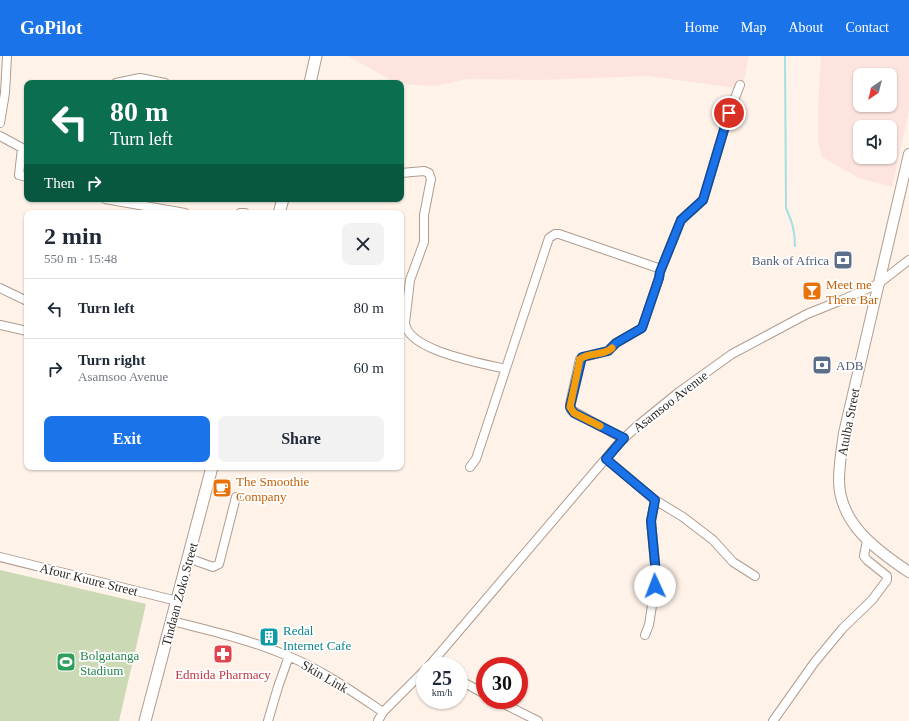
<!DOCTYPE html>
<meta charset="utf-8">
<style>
:root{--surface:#fff;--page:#f2f2f3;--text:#1f2937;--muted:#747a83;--line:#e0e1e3;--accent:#1a73e8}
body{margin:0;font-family:"Times New Roman",serif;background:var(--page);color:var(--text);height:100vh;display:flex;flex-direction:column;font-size:15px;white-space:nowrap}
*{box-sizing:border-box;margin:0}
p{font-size:13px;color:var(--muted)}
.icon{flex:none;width:22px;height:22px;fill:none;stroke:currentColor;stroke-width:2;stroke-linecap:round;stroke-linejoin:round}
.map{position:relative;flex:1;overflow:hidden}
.sheet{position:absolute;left:24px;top:154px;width:380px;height:260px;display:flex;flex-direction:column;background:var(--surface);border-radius:8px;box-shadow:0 1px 3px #0004}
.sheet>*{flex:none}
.guide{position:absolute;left:24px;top:24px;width:380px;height:122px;border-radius:8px;box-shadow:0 1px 3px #0004;background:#0b6e4f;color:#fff;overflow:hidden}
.needle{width:26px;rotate:215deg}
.controls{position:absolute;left:853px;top:12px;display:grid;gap:8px}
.controls a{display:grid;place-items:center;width:44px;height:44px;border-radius:8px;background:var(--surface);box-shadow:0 1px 3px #0004;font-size:20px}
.speed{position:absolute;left:416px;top:601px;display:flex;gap:8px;font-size:20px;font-weight:700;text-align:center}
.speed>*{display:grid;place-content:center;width:52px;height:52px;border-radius:50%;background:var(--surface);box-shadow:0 1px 3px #0004;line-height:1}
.speed small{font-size:10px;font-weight:400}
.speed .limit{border:6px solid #d22;background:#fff;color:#111}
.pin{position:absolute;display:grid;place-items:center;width:34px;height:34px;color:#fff;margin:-17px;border:2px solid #fff;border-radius:50%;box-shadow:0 1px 4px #0007}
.me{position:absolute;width:44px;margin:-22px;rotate:358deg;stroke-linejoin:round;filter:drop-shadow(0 0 3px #0008)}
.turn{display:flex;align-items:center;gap:14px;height:84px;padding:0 20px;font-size:18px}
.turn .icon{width:52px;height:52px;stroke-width:2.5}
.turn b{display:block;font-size:28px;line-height:34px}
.then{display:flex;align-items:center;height:38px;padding:0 20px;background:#0003;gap:8px;font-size:15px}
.round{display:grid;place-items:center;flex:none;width:42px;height:42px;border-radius:8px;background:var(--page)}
.overview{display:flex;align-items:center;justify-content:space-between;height:68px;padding:0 20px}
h1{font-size:24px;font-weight:600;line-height:30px}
.cta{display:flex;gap:8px;margin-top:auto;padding:8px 20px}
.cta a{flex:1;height:46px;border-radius:8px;background:var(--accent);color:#fff;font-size:16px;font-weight:600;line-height:46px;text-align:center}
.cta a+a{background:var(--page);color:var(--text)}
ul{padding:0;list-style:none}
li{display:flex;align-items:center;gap:12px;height:60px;padding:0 20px;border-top:1px solid var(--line)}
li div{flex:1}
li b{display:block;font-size:15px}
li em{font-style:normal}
header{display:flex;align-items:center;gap:24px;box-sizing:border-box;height:56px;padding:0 20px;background:var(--accent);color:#fff}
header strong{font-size:19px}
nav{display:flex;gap:22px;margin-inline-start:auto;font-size:14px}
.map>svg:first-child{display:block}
</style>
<header>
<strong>GoPilot</strong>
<nav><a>Home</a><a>Map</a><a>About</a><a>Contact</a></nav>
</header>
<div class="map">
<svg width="909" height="665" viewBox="0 0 909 665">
<rect width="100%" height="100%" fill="#fef2e9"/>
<path fill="#fee4df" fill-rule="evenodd" d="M348 0H749L742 33 649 20 539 24 467 23 435 30 401 28 396 27Z
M821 0H909V55L892 131 859 122 822 101 818 85V49ZM860 19H890V49H860ZM860 71H890V101H860Z"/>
<path fill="#cbd9b4" d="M0 514 146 548 119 665H0Z"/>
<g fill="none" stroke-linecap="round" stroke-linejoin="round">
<path stroke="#a3e0e1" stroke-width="2" d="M785 0 786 152C792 166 795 174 795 190"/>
<g stroke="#af9c8f" stroke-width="10">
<path id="minor" d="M116 27 140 22 165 27
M0 67 5 37 7 0
M0 80 22 92 19 119 27 121
M401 117 424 115 429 117 431 123 424 159V186L410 224 405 267C408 295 482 307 505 313
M105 143 185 157
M240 157H245
M0 232 27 245
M0 269 27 275
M624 383 571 354 570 348 580 303 584 301 608 295 616 287 642 272 659 222 660 216 681 164 703 144 729 57 740 29
M606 403 655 444 683 461 713 484 733 506 755 520
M470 411 476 403 549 182 555 178H559L658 212 660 216
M0 501 177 545
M188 502 213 511 219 508 236 441
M172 565C211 575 251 584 288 600 322 614 353 636 383 656
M645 579 649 569 655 530 656 518 651 465 655 444
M429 610 619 387 636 371 679 336 732 298 807 258 842 244 878 228 909 204
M459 624 485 638
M496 644 538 665
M268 665 278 631 289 600
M378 665 383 656 425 614
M773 665 814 607 843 572 872 544 887 524V520L867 504 864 500 867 484"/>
</g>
<g stroke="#af9c8f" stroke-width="12">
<path id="tertiary" d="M909 98 844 377C842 392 839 408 839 424 839 467 876 494 909 516"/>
</g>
<g stroke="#af9c8f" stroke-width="13">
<path id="secondary" d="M310 27 316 0
M279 157 283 143
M145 665 212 411"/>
</g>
<use href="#minor" stroke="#fff" stroke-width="8"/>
<use href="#tertiary" stroke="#fff" stroke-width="10"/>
<use href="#secondary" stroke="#fff" stroke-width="11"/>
</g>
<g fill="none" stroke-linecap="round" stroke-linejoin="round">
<g stroke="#114b97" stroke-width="10">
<path id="route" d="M655 530 656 518 651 465 655 444 606 403 624 382 574 357 570 351 582 301 608 295 616 287 642 272 659 222 660 216 681 164 703 144 729 57"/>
</g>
<use href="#route" stroke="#1a73e8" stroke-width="7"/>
<path stroke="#f59e0b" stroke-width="7" d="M600 370 574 357 570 351 580 303C589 296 604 300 612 292"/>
</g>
<defs>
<g id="bank-square" transform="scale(1)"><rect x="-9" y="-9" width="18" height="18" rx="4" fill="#5c6f8a" stroke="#fff"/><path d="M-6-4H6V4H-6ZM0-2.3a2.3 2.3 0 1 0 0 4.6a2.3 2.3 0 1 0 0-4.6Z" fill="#fff"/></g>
<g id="bar-square" transform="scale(1)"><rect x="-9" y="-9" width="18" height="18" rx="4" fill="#e8710a" stroke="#fff"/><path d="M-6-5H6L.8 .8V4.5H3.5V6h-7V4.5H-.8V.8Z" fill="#fff"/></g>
<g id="cafe-square" transform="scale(1)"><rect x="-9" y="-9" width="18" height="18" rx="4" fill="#e8710a" stroke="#fff"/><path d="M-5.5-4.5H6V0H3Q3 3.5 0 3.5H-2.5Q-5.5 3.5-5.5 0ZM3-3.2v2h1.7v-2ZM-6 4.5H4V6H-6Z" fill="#fff"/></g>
<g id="building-square" transform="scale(1)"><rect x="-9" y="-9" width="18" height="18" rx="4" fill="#0f9aa8" stroke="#fff"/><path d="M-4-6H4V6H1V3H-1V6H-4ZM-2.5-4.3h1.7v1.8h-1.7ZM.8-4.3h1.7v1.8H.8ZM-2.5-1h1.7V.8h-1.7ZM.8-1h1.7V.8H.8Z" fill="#fff"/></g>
<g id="pharmacy-square" transform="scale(1)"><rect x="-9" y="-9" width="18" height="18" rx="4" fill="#e0444e" stroke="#fff"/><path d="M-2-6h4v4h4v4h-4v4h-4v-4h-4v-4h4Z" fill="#fff"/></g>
<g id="stadium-square" transform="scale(1)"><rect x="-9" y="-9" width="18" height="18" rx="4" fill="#2e9e5b" stroke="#fff"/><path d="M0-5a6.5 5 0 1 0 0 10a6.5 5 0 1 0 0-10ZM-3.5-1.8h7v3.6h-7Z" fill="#fff"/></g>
</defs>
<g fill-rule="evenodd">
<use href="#bank-square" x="843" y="204"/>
<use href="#bar-square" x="812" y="235"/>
<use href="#bank-square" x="822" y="309"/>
<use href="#cafe-square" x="222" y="432"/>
<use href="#building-square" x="269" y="581"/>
<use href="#pharmacy-square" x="223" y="598"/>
<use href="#stadium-square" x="66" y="606"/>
</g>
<g text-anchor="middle" stroke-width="3.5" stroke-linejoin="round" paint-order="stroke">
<g font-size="13" fill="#4e5e75" stroke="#fff" text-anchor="end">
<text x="829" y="209">Bank of Africa</text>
<text x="836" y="314" text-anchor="start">ADB</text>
</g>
<g font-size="13" fill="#c56008" stroke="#fff" text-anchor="start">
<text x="826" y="233">Meet me<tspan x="826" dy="15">There Bar</tspan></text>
<text x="236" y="430">The Smoothie<tspan x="236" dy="15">Company</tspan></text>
</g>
<g font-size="13" fill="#2d2621" stroke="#fff">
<text transform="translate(670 345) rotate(-38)" y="5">Asamsoo Avenue</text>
<text transform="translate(848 366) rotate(-79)" y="5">Atulba Street</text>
<text transform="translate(89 523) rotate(14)" y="5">Afour Kuure Street</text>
<text transform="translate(179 538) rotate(-75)" y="5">Tindaan Zoko Street</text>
<text transform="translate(325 620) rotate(30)" y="5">Skin Link</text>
</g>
<g font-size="13" fill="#0d838f" stroke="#fff" text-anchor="start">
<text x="283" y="579">Redal<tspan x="283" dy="15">Internet Cafe</tspan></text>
</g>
<g font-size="13" fill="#27864d" stroke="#fff" text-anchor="start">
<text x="80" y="604">Bolgatanga<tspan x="80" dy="15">Stadium</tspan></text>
</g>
<g font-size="13" fill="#be3a42" stroke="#fff">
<text x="223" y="623">Edmida Pharmacy</text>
</g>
</g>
</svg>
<div class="controls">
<a><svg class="needle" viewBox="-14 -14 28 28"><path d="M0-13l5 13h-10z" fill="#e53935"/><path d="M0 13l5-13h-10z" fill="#747a83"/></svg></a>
<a><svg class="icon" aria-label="sound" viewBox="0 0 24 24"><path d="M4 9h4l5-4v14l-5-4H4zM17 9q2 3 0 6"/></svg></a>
</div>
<div class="speed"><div>25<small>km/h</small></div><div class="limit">30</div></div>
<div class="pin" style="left:729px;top:57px;background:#d93025"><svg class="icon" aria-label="arrive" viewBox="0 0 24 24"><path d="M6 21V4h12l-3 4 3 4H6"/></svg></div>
<svg class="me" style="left:655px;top:530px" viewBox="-20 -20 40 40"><circle r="19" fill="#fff"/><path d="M0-13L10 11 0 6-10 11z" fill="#1a73e8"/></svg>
<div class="guide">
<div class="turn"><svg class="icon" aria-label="left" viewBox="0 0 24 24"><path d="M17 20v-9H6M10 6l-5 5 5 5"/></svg><div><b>80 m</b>Turn left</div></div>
<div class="then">Then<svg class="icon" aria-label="right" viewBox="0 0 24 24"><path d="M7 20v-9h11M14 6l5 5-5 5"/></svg></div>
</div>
<section class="sheet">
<div class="overview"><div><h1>2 min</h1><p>550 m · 15:48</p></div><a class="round"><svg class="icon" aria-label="close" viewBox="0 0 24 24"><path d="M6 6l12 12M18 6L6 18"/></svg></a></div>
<ul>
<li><svg class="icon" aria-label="left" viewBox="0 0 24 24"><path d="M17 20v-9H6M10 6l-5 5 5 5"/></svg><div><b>Turn left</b></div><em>80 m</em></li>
<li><svg class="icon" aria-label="right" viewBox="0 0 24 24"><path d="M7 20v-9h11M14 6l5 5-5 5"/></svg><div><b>Turn right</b><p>Asamsoo Avenue</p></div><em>60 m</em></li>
</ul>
<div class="cta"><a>Exit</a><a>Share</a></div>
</section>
</div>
